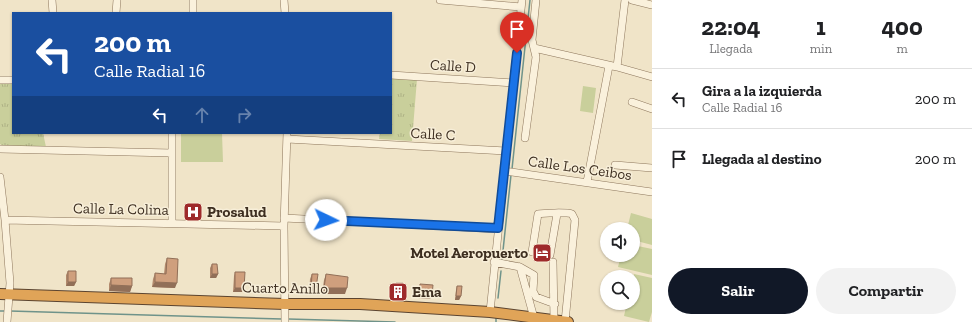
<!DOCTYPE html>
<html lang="es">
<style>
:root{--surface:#fff;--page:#f2f2f2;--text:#202124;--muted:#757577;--line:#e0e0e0;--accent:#111827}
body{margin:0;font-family:"Zilla Slab",serif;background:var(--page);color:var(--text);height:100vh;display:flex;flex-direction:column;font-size:15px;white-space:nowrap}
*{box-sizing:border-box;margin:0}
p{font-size:13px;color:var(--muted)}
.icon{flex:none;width:22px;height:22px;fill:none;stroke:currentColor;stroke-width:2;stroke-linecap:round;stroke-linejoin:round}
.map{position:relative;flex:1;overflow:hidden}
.side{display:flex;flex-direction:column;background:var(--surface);width:320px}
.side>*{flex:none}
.top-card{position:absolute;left:12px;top:12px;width:380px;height:122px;border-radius:0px;box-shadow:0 1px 3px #0004;background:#1a4fa0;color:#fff;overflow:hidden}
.buttons{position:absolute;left:600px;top:222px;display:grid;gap:8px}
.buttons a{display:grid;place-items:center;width:40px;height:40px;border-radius:50%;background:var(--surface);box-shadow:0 1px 3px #0004;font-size:20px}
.pin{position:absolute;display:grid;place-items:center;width:34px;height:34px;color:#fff;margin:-41px -17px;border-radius:50% 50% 50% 0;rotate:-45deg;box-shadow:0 0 4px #0007}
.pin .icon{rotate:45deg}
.me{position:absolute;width:44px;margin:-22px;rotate:93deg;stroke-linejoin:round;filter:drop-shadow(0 0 3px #0008)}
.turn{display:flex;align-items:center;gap:14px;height:84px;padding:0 16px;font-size:18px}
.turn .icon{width:52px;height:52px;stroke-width:2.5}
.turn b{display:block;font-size:28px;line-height:34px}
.lanes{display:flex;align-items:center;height:38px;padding:0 16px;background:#0003;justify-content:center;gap:20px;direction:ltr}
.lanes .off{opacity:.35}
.eta{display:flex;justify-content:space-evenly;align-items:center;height:68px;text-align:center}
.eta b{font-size:24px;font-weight:700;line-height:28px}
.primary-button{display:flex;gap:8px;margin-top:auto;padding:8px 16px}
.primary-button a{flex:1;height:46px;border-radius:24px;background:var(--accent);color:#fff;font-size:16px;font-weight:700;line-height:46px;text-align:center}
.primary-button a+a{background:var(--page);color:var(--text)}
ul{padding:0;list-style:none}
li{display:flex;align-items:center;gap:12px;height:60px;padding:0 16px;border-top:1px solid var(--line)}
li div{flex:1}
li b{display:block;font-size:15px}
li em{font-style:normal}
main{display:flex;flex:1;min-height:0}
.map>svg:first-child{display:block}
</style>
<main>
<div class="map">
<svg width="652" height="322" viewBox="0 0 652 322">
<defs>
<pattern id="grass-tufts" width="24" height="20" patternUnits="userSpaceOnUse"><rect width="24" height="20" fill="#c9cf9b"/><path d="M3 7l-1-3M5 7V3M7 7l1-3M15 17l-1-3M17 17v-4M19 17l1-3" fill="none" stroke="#aeb285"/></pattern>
</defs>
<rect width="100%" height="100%" fill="#f0e4c8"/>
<path fill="url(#grass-tufts)" d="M391 77 417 79 412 141 379 139 380 133H391Z
M13 82V133H43L46 147 3 146 0 144V83Z"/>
<path fill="#c9cf9b" d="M583 86 596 88 593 113 580 111Z
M181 133H222L223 162H181Z
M631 213 652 219V245L633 240V229H627Z
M633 245 652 249V275L618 267 621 255H633Z
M634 274 652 278V312L649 322 624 316 627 303H633Z"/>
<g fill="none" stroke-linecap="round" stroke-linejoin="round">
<path stroke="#6f938a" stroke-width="1.5" d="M512 169 530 0
M502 260 511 175
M498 298 501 271
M0 311H6
M10 311 282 319
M288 319 395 322
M496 322V318"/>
<g stroke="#8d765c" stroke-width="8">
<path id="minor" d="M52 0 53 13
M284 0 285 13
M440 0 521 7
M632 0 652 5
M116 13 117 0
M193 13V0
M534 48 617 67 652 77
M617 67 625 0
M391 75 514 83
M0 80H13
M632 102 652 109
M172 133V223
M525 138 536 57 532 40 536 0
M287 139 506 151
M0 149 172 153
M615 165 652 168
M504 171 652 192
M0 177 5 220 10 283 7 322
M587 182 609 66
M284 218 498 229
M5 220 284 226
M532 252 538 214C543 213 567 212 572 214L575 220 565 322
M550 255 557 214
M494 262 520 267 534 318
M553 262 554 320
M520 267 534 275 533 291 536 297 555 304
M490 312 522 0
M285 322 284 226 287 133"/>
</g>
<g stroke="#5b4430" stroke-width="12">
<path id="highway" d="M0 294 285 304H360L490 312 568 322"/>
</g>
<use href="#minor" stroke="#faf1dc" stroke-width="7"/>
<use href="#highway" stroke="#e0a458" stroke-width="10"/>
</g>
<path fill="#b2896c" d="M167 258 175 288 152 287 153 279 155 273 164 274 165 264Z
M212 264 218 274 216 278H210V268Z
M68 271 76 282 74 286H66V275Z
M235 272 242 292H233L234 276Z
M312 274 314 294H309L310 279Z
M326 274 345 294H322L324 280Z
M111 278 132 286 130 292 109 291V284Z
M396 283 403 294 401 298H394V287Z
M420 284 432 295 430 299 418 298 419 288Z
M457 286 461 296 459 300H455L456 290Z"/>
<path fill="#916f58" d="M212 274H218L216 278H210Z
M68 282H76L74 286H66Z
M155 282 177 283 175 288 152 287Z
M111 285 132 286 130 292 109 291Z
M235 288H244L242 292H233Z
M311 288H316L314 294H309Z
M324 288H347L345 294H322Z
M395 294H403L401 298H394Z
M420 294 432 295 430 299 418 298Z
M456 296H461L459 300H455Z"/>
<path fill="#cf9f7d" stroke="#916f58" d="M167 258 178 259 177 283 155 282V273L166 274Z
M212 264H217L218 274H212Z
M68 271H76V282H68Z
M235 272H245L244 288H235Z
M312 274H318L316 288H311Z
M326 274 348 277 347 288H324Z
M111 278H132V286L111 285Z
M396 283H403V294H395Z
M420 284 433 285 432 295 420 294Z
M457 286H462L461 296H456Z"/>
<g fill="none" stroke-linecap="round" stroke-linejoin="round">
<g stroke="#114b97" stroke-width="10">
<path id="route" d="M326 220 498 228 517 53"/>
</g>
<use href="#route" stroke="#1a73e8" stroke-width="7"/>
</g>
<defs>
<g id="hospital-square" transform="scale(1)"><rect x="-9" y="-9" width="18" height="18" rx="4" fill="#9e2a2b" stroke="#f7eed8"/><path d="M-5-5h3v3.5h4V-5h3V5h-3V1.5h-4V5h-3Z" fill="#fff"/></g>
<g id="hotel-square" transform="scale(1)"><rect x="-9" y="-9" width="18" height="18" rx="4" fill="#9e2a2b" stroke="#f7eed8"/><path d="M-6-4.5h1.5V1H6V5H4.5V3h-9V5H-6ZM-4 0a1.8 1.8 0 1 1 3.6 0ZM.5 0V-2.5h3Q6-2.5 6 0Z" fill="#fff"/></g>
<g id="building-square" transform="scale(1)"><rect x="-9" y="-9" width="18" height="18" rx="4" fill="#9e2a2b" stroke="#f7eed8"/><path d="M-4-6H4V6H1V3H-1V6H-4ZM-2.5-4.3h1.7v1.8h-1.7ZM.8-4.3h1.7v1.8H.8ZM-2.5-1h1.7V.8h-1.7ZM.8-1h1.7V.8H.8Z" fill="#fff"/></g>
</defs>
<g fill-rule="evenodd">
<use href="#hospital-square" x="193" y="212"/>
<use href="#hotel-square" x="542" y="253"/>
<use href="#building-square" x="398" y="292"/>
</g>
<g text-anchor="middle" stroke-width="3" stroke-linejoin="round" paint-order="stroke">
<g font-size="15" fill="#3d2e20" stroke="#f7eed8">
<text transform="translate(453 66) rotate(4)" y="5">Calle D</text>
<text transform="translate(433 134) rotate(3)" y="5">Calle C</text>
<text transform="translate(580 168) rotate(8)" y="5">Calle Los Ceibos</text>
<text transform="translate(121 209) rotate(1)" y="5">Calle La Colina</text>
<text transform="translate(285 288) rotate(1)" y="5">Cuarto Anillo</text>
</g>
<g font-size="15" font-weight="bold" fill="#3d2e20" stroke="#f7eed8" text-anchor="start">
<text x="207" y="217">Prosalud</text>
<text x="528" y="258" text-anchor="end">Motel Aeropuerto</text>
<text x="412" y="297">Ema</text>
</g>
</g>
</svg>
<div class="buttons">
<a><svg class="icon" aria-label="sound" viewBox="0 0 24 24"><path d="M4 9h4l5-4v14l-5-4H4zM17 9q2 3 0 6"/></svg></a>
<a><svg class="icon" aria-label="search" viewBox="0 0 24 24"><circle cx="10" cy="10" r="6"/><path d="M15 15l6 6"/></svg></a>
</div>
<div class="pin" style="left:517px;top:53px;background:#d93025"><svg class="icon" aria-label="arrive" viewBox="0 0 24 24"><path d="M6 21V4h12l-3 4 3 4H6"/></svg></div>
<svg class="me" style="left:326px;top:220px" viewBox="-20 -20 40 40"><circle r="19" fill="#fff"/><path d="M0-13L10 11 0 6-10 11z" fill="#1a73e8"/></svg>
<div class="top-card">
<div class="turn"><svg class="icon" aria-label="left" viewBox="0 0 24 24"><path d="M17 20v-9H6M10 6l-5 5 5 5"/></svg><div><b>200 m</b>Calle Radial 16</div></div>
<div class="lanes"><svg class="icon" aria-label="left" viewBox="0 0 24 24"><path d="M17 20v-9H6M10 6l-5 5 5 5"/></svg><svg class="icon off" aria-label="ahead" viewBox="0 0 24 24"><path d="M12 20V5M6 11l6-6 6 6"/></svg><svg class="icon off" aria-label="right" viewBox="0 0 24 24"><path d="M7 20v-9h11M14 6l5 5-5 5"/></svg></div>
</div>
</div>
<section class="side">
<div class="eta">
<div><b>22:04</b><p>Llegada</p></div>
<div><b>1</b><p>min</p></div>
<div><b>400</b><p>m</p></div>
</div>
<ul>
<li><svg class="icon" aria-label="left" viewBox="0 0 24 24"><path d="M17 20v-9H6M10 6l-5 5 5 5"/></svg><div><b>Gira a la izquierda</b><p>Calle Radial 16</p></div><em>200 m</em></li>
<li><svg class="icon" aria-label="arrive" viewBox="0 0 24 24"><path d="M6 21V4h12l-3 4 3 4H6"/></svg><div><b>Llegada al destino</b></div><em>200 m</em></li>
</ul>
<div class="primary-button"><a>Salir</a><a>Compartir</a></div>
</section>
</main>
